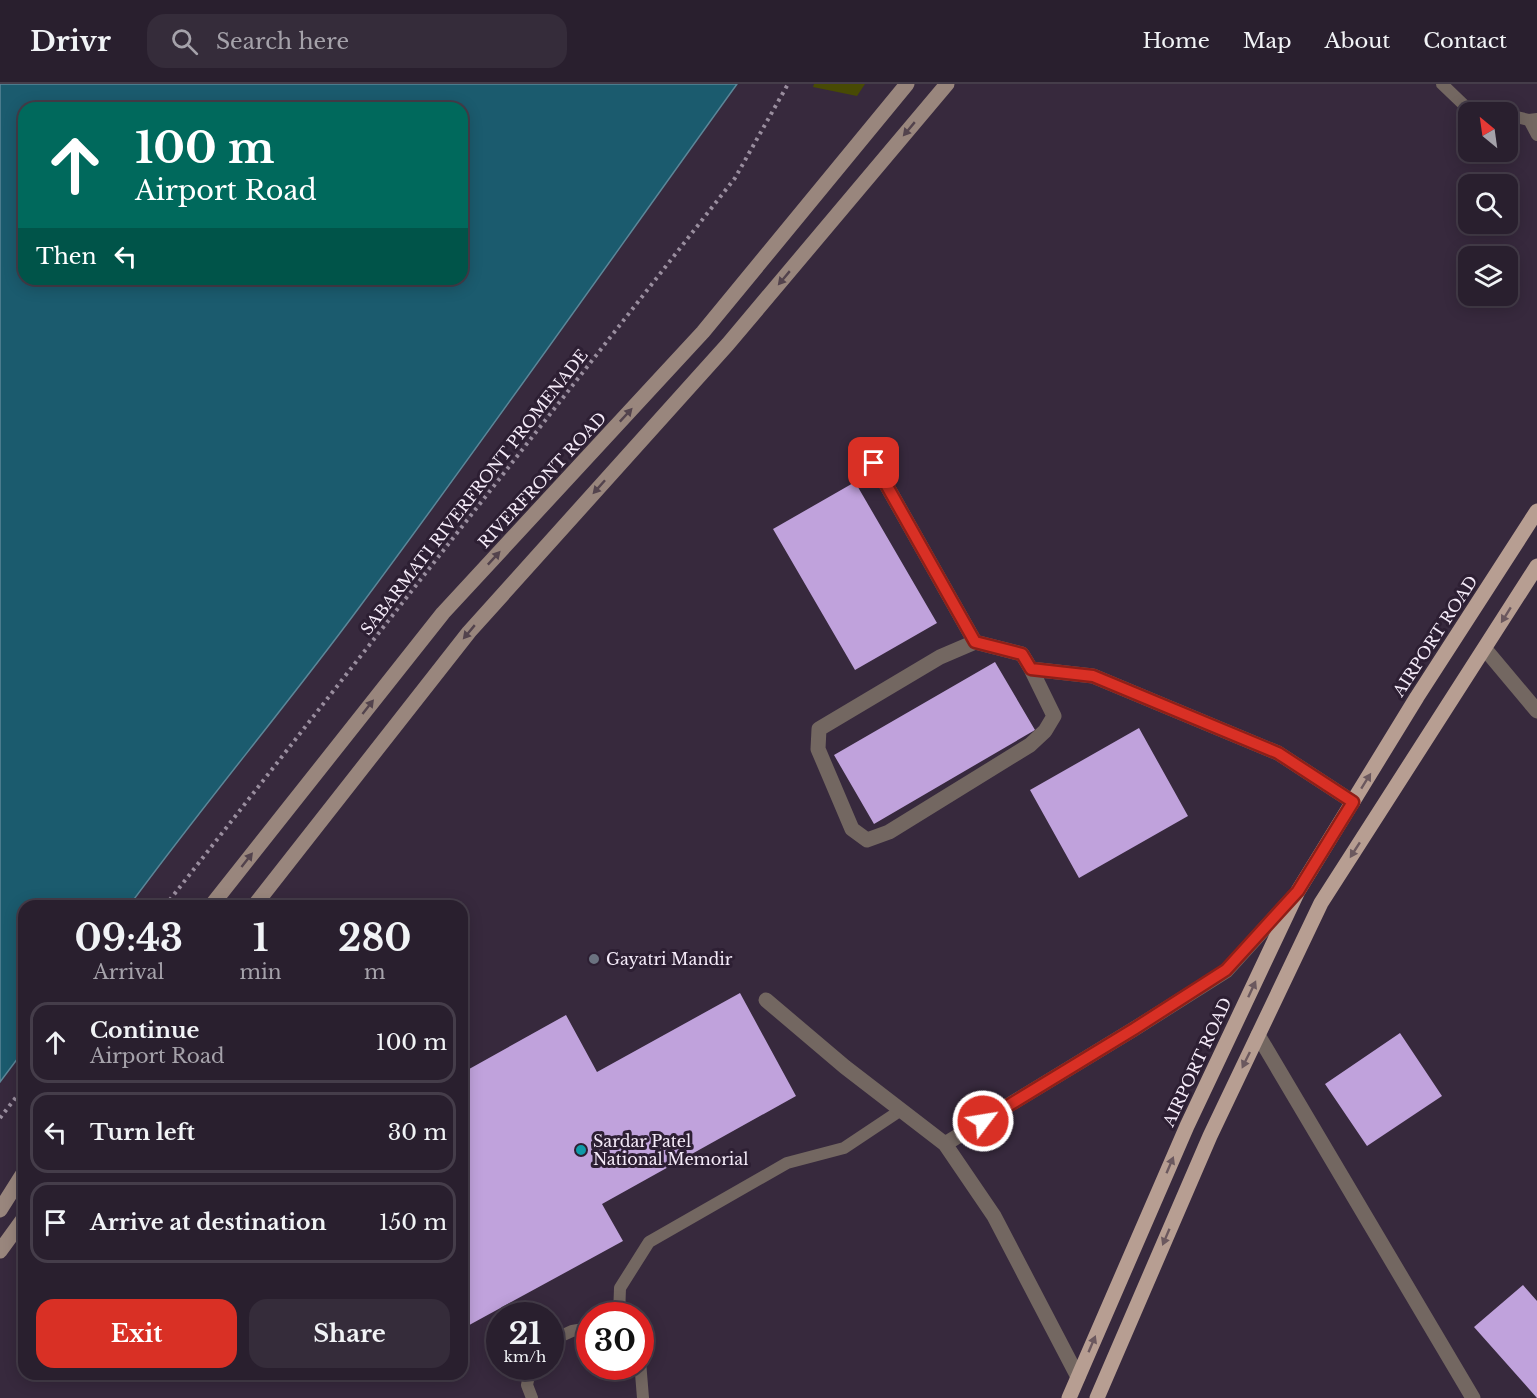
<!DOCTYPE html>
<style>
:root{--surface:#291f2e;--page:#352c3a;--text:#f1f3f6;--muted:#a5a2aa;--line:#453d4a;--accent:#d93025}
body{margin:0;font-family:"Libre Baskerville",serif;background:var(--page);color:var(--text);height:100vh;display:flex;flex-direction:column;font-size:22px;white-space:nowrap}
*{box-sizing:border-box;margin:0}
p{font-size:20px;color:var(--muted)}
.icon{flex:none;width:33px;height:33px;fill:none;stroke:currentColor;stroke-width:2;stroke-linecap:round;stroke-linejoin:round}
.map{position:relative;flex:1;overflow:hidden}
.side{position:absolute;left:18px;top:816px;width:450px;height:480px;display:flex;flex-direction:column;background:var(--surface);border-radius:18px;box-shadow:0 3px 15px #0003,0 0 0 2px var(--line)}
.side>*{flex:none}
.hud{position:absolute;left:18px;top:18px;width:450px;height:183px;border-radius:18px;box-shadow:0 3px 15px #0003,0 0 0 2px var(--line);background:#00695c;color:#fff;overflow:hidden}
.needle{width:39px;rotate:331deg}
.controls{position:absolute;left:1458px;top:18px;display:grid;gap:12px}
.controls a{display:grid;place-items:center;width:60px;height:60px;border-radius:12px;background:var(--surface);box-shadow:0 3px 15px #0003,0 0 0 2px var(--line);font-size:30px}
.speed{position:absolute;left:486px;top:1218px;display:flex;gap:12px;font-size:30px;font-weight:700;text-align:center}
.speed>*{display:grid;place-content:center;width:78px;height:78px;border-radius:50%;background:var(--surface);box-shadow:0 3px 15px #0003,0 0 0 2px var(--line);line-height:1}
.speed small{font-size:15px;font-weight:400}
.speed .limit{border:9px solid #d22;background:#fff;color:#111}
.pin{position:absolute;display:grid;place-items:center;width:51px;height:51px;color:#fff;margin:-26px;border-radius:12px;box-shadow:0 3px 9px #0006}
.me{position:absolute;width:66px;margin:-33px;rotate:59deg;stroke-linejoin:round;filter:drop-shadow(0 0 4px #0008)}
.turn{display:flex;align-items:center;gap:21px;height:126px;padding:0 18px;font-size:27px}
.turn .icon{width:78px;height:78px;stroke-width:2.5}
.turn b{display:block;font-size:42px;line-height:51px}
.then{display:flex;align-items:center;height:57px;padding:0 18px;background:#0003;gap:12px;font-size:22px}
.eta{display:flex;justify-content:space-evenly;align-items:center;height:102px;text-align:center}
.eta b{font-size:36px;font-weight:700;line-height:42px}
.button{display:flex;gap:12px;margin-top:auto;padding:12px 18px}
.button a{flex:1;height:69px;border-radius:18px;background:var(--accent);color:#fff;font-size:24px;font-weight:700;line-height:69px;text-align:center}
.button a+a{background:var(--page);color:var(--text)}
ul{padding:0;list-style:none}
li{display:flex;align-items:center;gap:18px;height:81px;margin:0 12px 9px;padding:0 6px;border:3px solid var(--line);border-radius:18px}
li div{flex:1}
li b{display:block;font-size:22px}
li em{font-style:normal}
header{display:flex;align-items:center;gap:36px;box-sizing:border-box;height:84px;padding:0 30px;background:var(--surface);border-bottom:2px solid var(--line)}
header strong{font-size:28px}
nav{display:flex;gap:33px;margin-inline-start:auto;font-size:21px}
.search{width:420px;height:54px;background:var(--page);display:flex;align-items:center;gap:15px;box-sizing:border-box;padding:0 21px;border-radius:18px;color:var(--muted);font-size:22px}
.map>svg:first-child{display:block}
</style>
<header>
<strong>Drivr</strong>
<div class="search"><svg class="icon" aria-label="search" viewBox="0 0 24 24"><circle cx="10" cy="10" r="6"/><path d="M15 15l6 6"/></svg>Search here</div>
<nav><a>Home</a><a>Map</a><a>About</a><a>Contact</a></nav>
</header>
<div class="map">
<svg width="1537" height="1314" viewBox="0 0 1537 1314">
<rect width="100%" height="100%" fill="#37293d"/>
<path fill="#484a04" d="M814 0H865L857 12 813 3Z"/>
<path fill="#1b5b6e" stroke="#5c8698" stroke-width="1.5" fill-rule="evenodd" d="M0 0H737C611 175 487 352 358 525 284 625 203 721 129 822H24V966L0 998ZM24 24H462V195H24Z"/>
<path fill="#c0a2dc" d="M855 398 937 539 855 586 773 445Z
M995 578 1035 646 874 740 834 671Z
M1139 644 1188 732 1079 794 1030 706Z
M740 909 796 1012 602 1120 623 1157 462 1245V989L566 931 597 988Z
M1400 949 1442 1012 1367 1062 1325 1000Z
M1523 1201 1537 1217V1314L1474 1243Z"/>
<g fill="none" stroke-linecap="round" stroke-linejoin="round">
<path stroke="#9a8e9f" stroke-width="4" stroke-dasharray="3 4.5" stroke-linecap="butt" d="M165 822 735 94 788 0
M0 1034 24 1003"/>
<path stroke="#736761" stroke-width="12" d="M1442 0 1465 22 1494 28
M1508 31 1529 36 1537 35
M1529 36 1537 51
M619 1232 620 1204 649 1158 787 1079 844 1064 901 1026
M550 1257 572 1247 590 1244
M640 1277 643 1314
M531 1282 527 1301 532 1314"/>
<path stroke="#736761" stroke-width="15" d="M874 379 975 558
M1485 565 1537 627
M1031 585 1022 570 975 558 940 573 819 645 818 665 852 745 867 756 889 748 1030 661 1045 647 1054 632 1031 585 1093 592 1278 669 1353 718
M766 916 845 983 945 1060
M1258 951 1473 1314
M1078 1293 994 1132 945 1060 1134 945 1226 887 1294 812"/>
<path stroke="#99867d" stroke-width="15" d="M211 822 443 529 703 248 907 0
M254 822 469 548 728 260 947 0
M0 1126 24 1088
M0 1167 24 1134"/>
<path stroke="#b79e92" stroke-width="15" d="M1069 1314 1187 1042 1298 807 1417 613 1537 427
M1097 1314 1210 1052 1321 819 1537 482"/>
</g>
<defs><path id="oneway-solid" d="M-6-.8H1V-3.2L6.5 0L1 3.2V.8H-6Z" transform="scale(1.5)"/></defs>
<g fill="#53434d">
<use href="#oneway-solid" transform="translate(909 45) rotate(130)"/>
<use href="#oneway-solid" transform="translate(784 194) rotate(130)"/>
<use href="#oneway-solid" transform="translate(626 331) rotate(-47)"/>
<use href="#oneway-solid" transform="translate(599 403) rotate(132)"/>
<use href="#oneway-solid" transform="translate(494 474) rotate(-47)"/>
<use href="#oneway-solid" transform="translate(469 548) rotate(130)"/>
<use href="#oneway-solid" transform="translate(368 623) rotate(-52)"/>
<use href="#oneway-solid" transform="translate(247 776) rotate(-52)"/>
</g>
<g fill="#6b585e">
<use href="#oneway-solid" transform="translate(1506 531) rotate(122)"/>
<use href="#oneway-solid" transform="translate(1366 697) rotate(-58)"/>
<use href="#oneway-solid" transform="translate(1355 766) rotate(123)"/>
<use href="#oneway-solid" transform="translate(1252 905) rotate(-65)"/>
<use href="#oneway-solid" transform="translate(1246 976) rotate(116)"/>
<use href="#oneway-solid" transform="translate(1170 1081) rotate(-67)"/>
<use href="#oneway-solid" transform="translate(1166 1153) rotate(113)"/>
<use href="#oneway-solid" transform="translate(1092 1260) rotate(-67)"/>
</g>
<g fill="none" stroke-linecap="round" stroke-linejoin="round">
<g stroke="#8d1f18" stroke-width="15">
<path id="route" d="M874 379 975 558 1022 570 1031 585 1093 592 1278 669 1353 718 1298 807 1226 886 1134 945 983 1037"/>
</g>
<use href="#route" stroke="#d93025" stroke-width="10"/>
</g>
<circle fill="#6b7280" stroke="#2d1f33" stroke-width="2" cx="594" cy="875" r="6"/>
<circle fill="#0f9aa8" stroke="#2d1f33" stroke-width="2" cx="581" cy="1066" r="6"/>
<g text-anchor="middle" stroke-width="6" stroke-linejoin="round" paint-order="stroke">
<g font-size="16" fill="#f5ebf9" stroke="#2d1f33">
<text transform="translate(542 396) rotate(-47)" y="6">RIVERFRONT ROAD</text>
<text transform="translate(474 408) rotate(-52)" y="6">SABARMATI RIVERFRONT PROMENADE</text>
<text transform="translate(1435 552) rotate(-57)" y="6">AIRPORT ROAD</text>
<text transform="translate(1197 978) rotate(-65)" y="6">AIRPORT ROAD</text>
</g>
<g font-size="16" fill="#f5ebf9" stroke="#2d1f33" text-anchor="start">
<text x="606" y="881">Gayatri Mandir</text>
<text x="593" y="1063">Sardar Patel<tspan x="593" dy="18">National Memorial</tspan></text>
</g>
</g>
</svg>
<div class="controls">
<a><svg class="needle" viewBox="-14 -14 28 28"><path d="M0-13l5 13h-10z" fill="#e53935"/><path d="M0 13l5-13h-10z" fill="#a5a2aa"/></svg></a>
<a><svg class="icon" aria-label="search" viewBox="0 0 24 24"><circle cx="10" cy="10" r="6"/><path d="M15 15l6 6"/></svg></a>
<a><svg class="icon" aria-label="layers" viewBox="0 0 24 24"><path d="M12 4l9 5-9 5-9-5zM3 14l9 5 9-5"/></svg></a>
</div>
<div class="speed"><div>21<small>km/h</small></div><div class="limit">30</div></div>
<div class="pin" style="left:874px;top:379px;background:#d93025"><svg class="icon" aria-label="arrive" viewBox="0 0 24 24"><path d="M6 21V4h12l-3 4 3 4H6"/></svg></div>
<svg class="me" style="left:983px;top:1037px" viewBox="-20 -20 40 40"><circle r="17" fill="#d93025" stroke="#fff" stroke-width="3"/><path d="M0-11L8 9 0 5-8 9z" fill="#fff"/></svg>
<div class="hud">
<div class="turn"><svg class="icon" aria-label="ahead" viewBox="0 0 24 24"><path d="M12 20V5M6 11l6-6 6 6"/></svg><div><b>100 m</b>Airport Road</div></div>
<div class="then">Then<svg class="icon" aria-label="left" viewBox="0 0 24 24"><path d="M17 20v-9H6M10 6l-5 5 5 5"/></svg></div>
</div>
<section class="side">
<div class="eta">
<div><b>09:43</b><p>Arrival</p></div>
<div><b>1</b><p>min</p></div>
<div><b>280</b><p>m</p></div>
</div>
<ul>
<li><svg class="icon" aria-label="ahead" viewBox="0 0 24 24"><path d="M12 20V5M6 11l6-6 6 6"/></svg><div><b>Continue</b><p>Airport Road</p></div><em>100 m</em></li>
<li><svg class="icon" aria-label="left" viewBox="0 0 24 24"><path d="M17 20v-9H6M10 6l-5 5 5 5"/></svg><div><b>Turn left</b></div><em>30 m</em></li>
<li><svg class="icon" aria-label="arrive" viewBox="0 0 24 24"><path d="M6 21V4h12l-3 4 3 4H6"/></svg><div><b>Arrive at destination</b></div><em>150 m</em></li>
</ul>
<div class="button"><a>Exit</a><a>Share</a></div>
</section>
</div>
